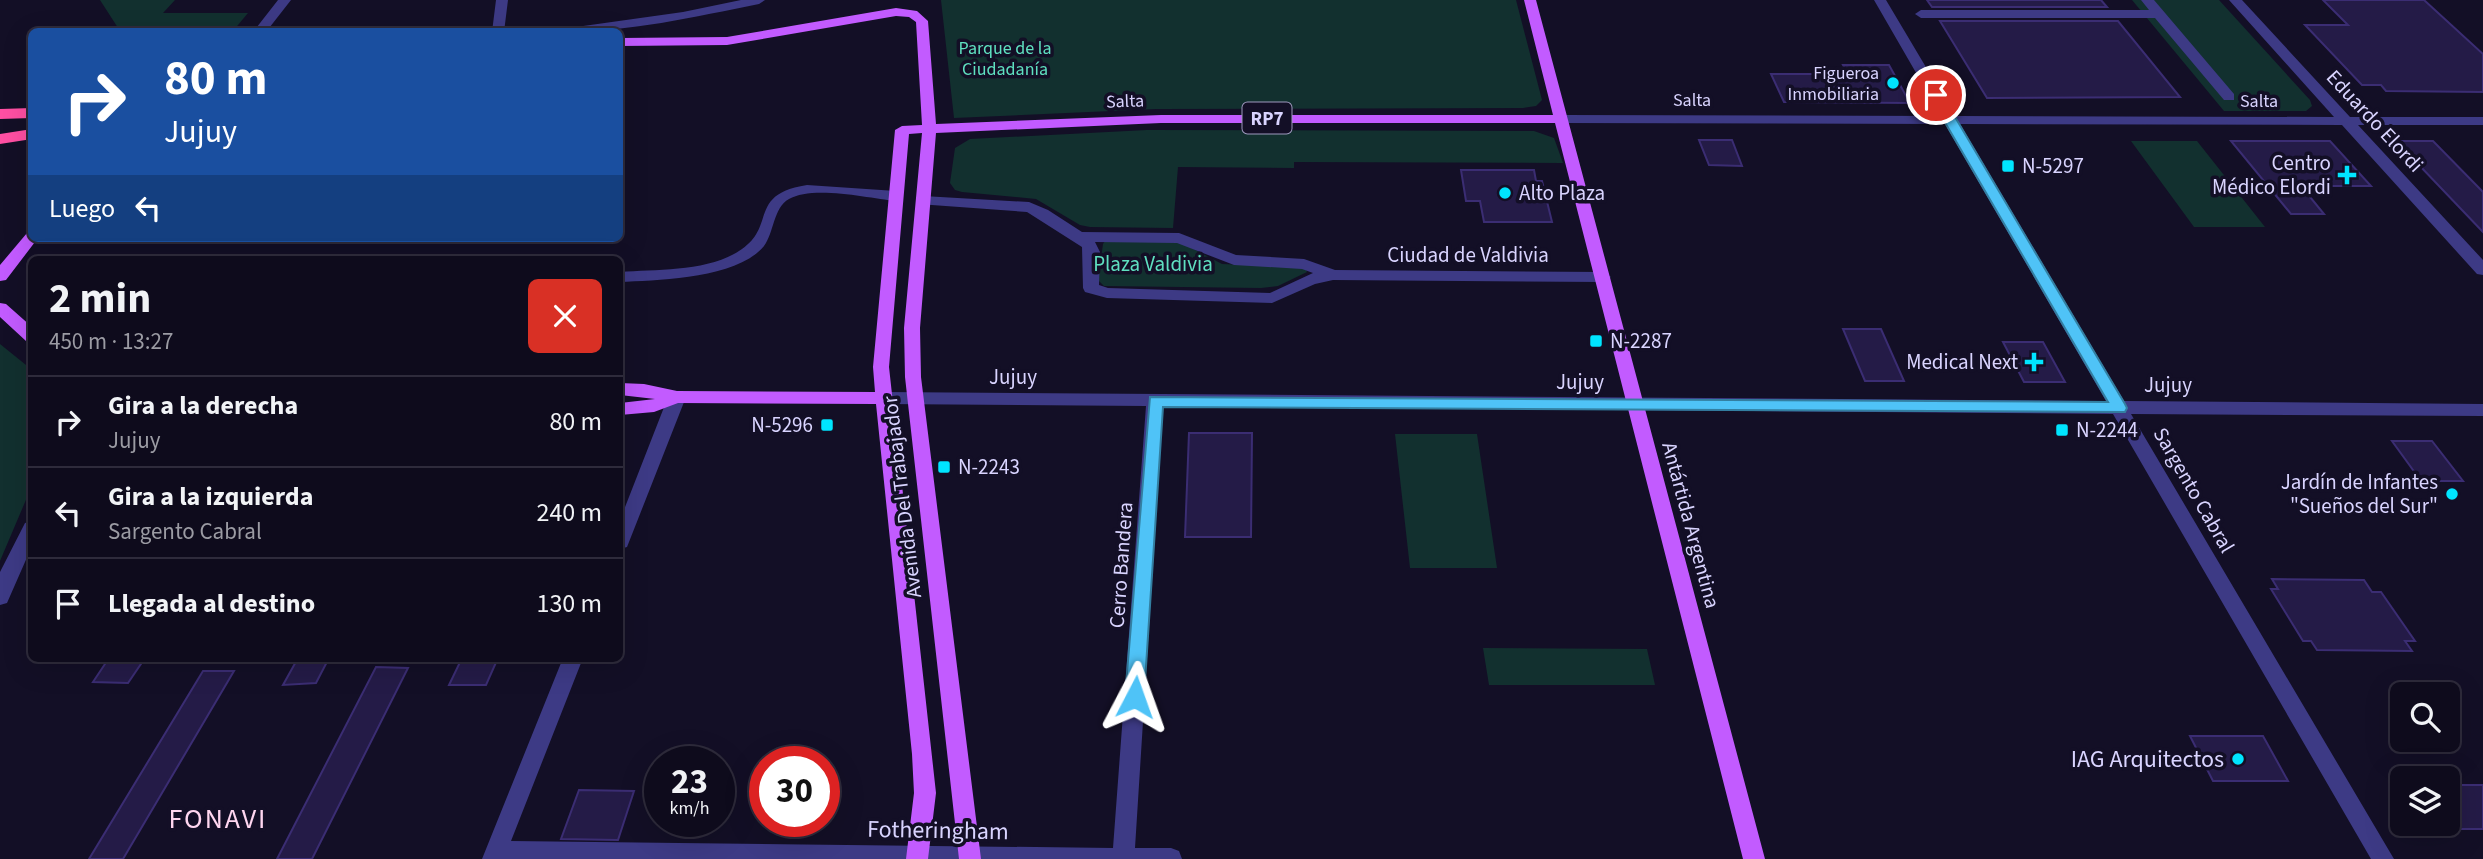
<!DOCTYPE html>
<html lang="es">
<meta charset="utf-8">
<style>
:root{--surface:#0e0b1c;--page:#171425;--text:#f1f3f6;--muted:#9b9ba3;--line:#2e2b3b}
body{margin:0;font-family:"Source Sans 3",sans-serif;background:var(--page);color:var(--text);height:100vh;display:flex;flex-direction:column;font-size:26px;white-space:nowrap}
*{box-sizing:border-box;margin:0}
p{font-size:23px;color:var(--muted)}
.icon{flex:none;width:38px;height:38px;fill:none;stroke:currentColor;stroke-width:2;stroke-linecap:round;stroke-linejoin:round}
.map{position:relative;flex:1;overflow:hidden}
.drawer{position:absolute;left:28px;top:256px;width:595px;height:406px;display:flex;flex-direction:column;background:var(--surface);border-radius:10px;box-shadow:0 7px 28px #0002,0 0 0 2px var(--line)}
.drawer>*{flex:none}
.top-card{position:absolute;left:28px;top:28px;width:595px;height:214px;border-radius:10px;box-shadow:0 7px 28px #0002,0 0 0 2px var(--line);background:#1a4fa0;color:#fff;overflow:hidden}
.controls{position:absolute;left:2390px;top:682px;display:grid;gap:14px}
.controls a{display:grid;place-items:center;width:70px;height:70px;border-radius:10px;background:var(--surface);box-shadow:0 7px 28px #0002,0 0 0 2px var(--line);font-size:35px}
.speed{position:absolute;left:644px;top:746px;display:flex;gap:14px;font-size:35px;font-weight:700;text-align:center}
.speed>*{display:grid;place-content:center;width:91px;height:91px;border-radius:50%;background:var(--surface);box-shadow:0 7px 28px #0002,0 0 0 2px var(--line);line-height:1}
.speed small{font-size:18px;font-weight:400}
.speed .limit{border:10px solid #d22;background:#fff;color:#111}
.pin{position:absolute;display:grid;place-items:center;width:60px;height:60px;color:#fff;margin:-30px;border:4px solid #fff;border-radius:50%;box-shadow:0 2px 7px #0007}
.me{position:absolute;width:77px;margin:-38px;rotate:4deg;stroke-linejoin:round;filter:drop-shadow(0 0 5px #0008)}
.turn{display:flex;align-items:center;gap:24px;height:147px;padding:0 21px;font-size:32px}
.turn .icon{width:91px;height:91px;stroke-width:2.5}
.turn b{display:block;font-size:49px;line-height:60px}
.then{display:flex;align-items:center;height:66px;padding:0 21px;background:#0003;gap:14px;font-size:26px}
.round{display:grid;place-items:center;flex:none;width:74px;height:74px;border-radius:10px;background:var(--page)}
.head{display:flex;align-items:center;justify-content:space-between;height:119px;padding:0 21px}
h1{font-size:42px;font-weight:700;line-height:52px}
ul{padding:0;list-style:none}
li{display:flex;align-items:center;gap:21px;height:91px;padding:0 21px;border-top:2px solid var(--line)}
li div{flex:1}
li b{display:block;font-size:26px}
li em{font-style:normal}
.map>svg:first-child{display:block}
</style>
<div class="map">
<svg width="2483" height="859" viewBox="0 0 2483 859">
<rect width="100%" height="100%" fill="#130f26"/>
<path fill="#12302f" d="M100 0H175L163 13H248L233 31H120Z
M941 0H1516L1542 100 1536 106 1523 108 1156 109 954 118Z
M2132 0H2219L2310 100 2312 106 2306 111H2224Z
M1147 130 1534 131 1554 138 1563 163 1294 162V168L1178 167 1173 228 1090 227 1080 225 1036 199 962 192 955 190 950 183 955 148 970 139Z
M2131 141H2197L2265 227H2194Z
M1105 241H1165L1184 244 1222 264 1298 267 1306 270 1307 272 1278 286 1261 288 1104 286 1098 280 1103 244Z
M0 344 31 369V488L0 561Z
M1395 434H1477L1497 568H1410Z
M1483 648 1647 649 1655 685H1489Z"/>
<path fill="#241b47" stroke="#3b2d73" stroke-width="2" d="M1927 0H2101L2107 7H1932Z
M2323 0H2424L2483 54V92L2386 91 2381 85H2362L2305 25H2348Z
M1940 21H2118L2180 97 1987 98Z
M1843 65H1889L1910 103 1784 102 1771 74H1848Z
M1699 140H1732L1742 166 1709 165Z
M2231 141H2330L2371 186H2301L2324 214H2291Z
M2396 141H2433L2483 192V232Z
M1461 170H1534L1536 181H1542L1552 222H1484L1480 201H1466Z
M1843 329H1881L1904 381H1865Z
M2003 342H2043L2065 382H2024Z
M1189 433H1252L1251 537H1185Z
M2392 441H2432L2463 481H2421Z
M2272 579 2364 580 2372 592H2381L2415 641H2405L2412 651 2317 650 2311 641H2303L2271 589H2278Z
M109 658H145L128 683 93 682Z
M298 658H329L316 683 283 685Z
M462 658H498L486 685H449Z
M376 667 408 668 312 859H277Z
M203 671H234L123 859H89Z
M2190 736H2263L2288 781H2213Z
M2448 785H2483V829H2448Z
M579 790 634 791 618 840 561 839Z"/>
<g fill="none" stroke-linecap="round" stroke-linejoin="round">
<path fill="#3d3a85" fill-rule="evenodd" d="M278 0H291L266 32H253Z
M496 0H508L504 32H492Z
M741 0H765L759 4C694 17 629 32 563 32L569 28 683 12Z
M1874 0H1886L1955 116 2334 117 2229 0H2242L2350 117H2483V125H2358L2483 260V275L2477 274 2342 125 1960 124 2124 401 2483 404V416L2131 414 2394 859H2371L2113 414 1163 406 1135 848H1171L1179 851 1182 859H482L563 658H583L511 841 1113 848 1146 406 883 404 874 398 883 392 2106 401 1945 124 1562 123 1555 119 1562 115 1941 116Z
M2141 0H2154L2234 94V100H2224L2155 18H1921L1915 14 1921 10H2149Z
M807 185 896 191 903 196 896 201C869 198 812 185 789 199 773 208 774 233 764 246 737 279 658 280 620 282V272C658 269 710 272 742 249 776 226 748 194 807 185Z
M923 196 1029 202 1048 210 1082 232 1179 233 1236 255 1304 259 1335 270 1603 272 1611 277 1603 282 1333 280 1315 284 1272 303 1107 298 1085 292 1083 288 1082 247 1027 212 918 204 916 201ZM1095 242 1177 243 1234 265 1302 269 1313 273 1270 293 1108 288 1099 285 1100 252Z
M677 391 686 397 629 542 627 547 620 549V520L668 397Z
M32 521V546L7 603 0 605V572L25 523Z"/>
<path fill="#c25bff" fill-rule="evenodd" d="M1524 0H1536L1765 859H1743L1555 123H1161L936 133 920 328 921 377 981 859H959L905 377 904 328 922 133 909 134 889 367 936 793 928 859H906L914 793 912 754 876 404 678 403 654 412 620 415V403L655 399 620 395V383L644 384 677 391 875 392 873 367 895 130 902 126 922 125 916 22 909 17 896 16 727 45 620 46V38L727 37 896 8 917 11 928 21 936 124 1161 115H1553Z
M32 231V238H38L6 280 0 281V265L27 233Z
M0 303 6 304 32 327V343L26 341 0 317Z"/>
<path fill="#ff4fa3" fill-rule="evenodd" d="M32 108V118L0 119V109Z
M32 129V139L0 144V134Z"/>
</g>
<path fill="#4fc3f7" stroke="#337fa1" stroke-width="2" d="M1936 91 1942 95 2125 404 2127 408 2125 412 1163 407 1144 697 1141 703 1135 705 1128 703 1125 697 1150 397 2108 402 1929 95Z"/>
<g fill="#00e5ff" stroke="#130f26" stroke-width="2.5">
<circle cx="1893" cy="83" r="7"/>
<rect x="2001" y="159" width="14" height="14" rx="3.5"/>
<path d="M2343.5 164.5h7v7h7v7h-7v7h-7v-7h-7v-7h7z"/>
<circle cx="1505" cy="193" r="7"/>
<rect x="1589" y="334" width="14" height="14" rx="3.5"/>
<path d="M2030.5 351.5h7v7h7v7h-7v7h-7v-7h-7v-7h7z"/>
<rect x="820" y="418" width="14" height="14" rx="3.5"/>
<rect x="2055" y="423" width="14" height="14" rx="3.5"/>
<rect x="937" y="460" width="14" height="14" rx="3.5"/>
<circle cx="2452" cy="494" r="7"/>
<circle cx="2238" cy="759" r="7"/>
</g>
<g text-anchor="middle" stroke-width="7" stroke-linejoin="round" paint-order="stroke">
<g font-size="18" fill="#5fe0c0" stroke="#130f26">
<text x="1005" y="54">Parque de la<tspan x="1005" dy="21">Ciudadanía</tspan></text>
</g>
<g font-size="18" fill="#d9d4ff" stroke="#130f26" text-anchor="end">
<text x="1879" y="79">Figueroa<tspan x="1879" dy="21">Inmobiliaria</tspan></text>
</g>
<g font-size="18" fill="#d9d4ff" stroke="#130f26">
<text x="1692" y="106">Salta</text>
<text transform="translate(1125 101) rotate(-2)" y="6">Salta</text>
<text x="2259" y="107">Salta</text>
</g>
<rect fill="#130f26" stroke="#9e99be" stroke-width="2" x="1242.5" y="102.5" width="49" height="31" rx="5"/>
<g font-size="19" font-weight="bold" fill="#d9d4ff">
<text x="1267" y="125">RP7</text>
</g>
<g font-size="21" fill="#d9d4ff" stroke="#130f26">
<text transform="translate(2375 121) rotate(47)" y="7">Eduardo Elordi</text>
<text x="1468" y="262">Ciudad de Valdivia</text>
<text x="1013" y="384">Jujuy</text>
<text x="1580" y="389">Jujuy</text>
<text x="2168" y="392">Jujuy</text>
<text transform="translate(2194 490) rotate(60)" y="7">Sargento Cabral</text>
<text transform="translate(902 497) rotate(-97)" y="7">Avenida Del Trabajador</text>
<text transform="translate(1691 525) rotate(75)" y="7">Antártida Argentina</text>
<text transform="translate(1121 565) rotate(-86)" y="7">Cerro Bandera</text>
</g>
<g font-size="21" fill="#d9d4ff" stroke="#130f26" text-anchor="start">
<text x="2331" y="170" text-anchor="end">Centro<tspan x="2331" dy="24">Médico Elordi</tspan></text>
<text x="2022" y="173">N-5297</text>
<text x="1519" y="200">Alto Plaza</text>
<text x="1610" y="348">N-2287</text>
<text x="2018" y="369" text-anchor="end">Medical Next</text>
<text x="813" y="432" text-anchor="end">N-5296</text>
<text x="2076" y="437">N-2244</text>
<text x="958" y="474">N-2243</text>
<text x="2438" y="489" text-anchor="end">Jardín de Infantes<tspan x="2438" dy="24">"Sueños del Sur"</tspan></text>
</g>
<g font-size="21" fill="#5fe0c0" stroke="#130f26">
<text x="1153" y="271">Plaza Valdivia</text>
</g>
<g font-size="24" fill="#d9d4ff" stroke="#130f26" text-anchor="end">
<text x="2224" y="767">IAG Arquitectos</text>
</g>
<g font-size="24" fill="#d9d4ff" stroke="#130f26">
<text transform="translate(938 830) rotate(1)" y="8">Fotheringham</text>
</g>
<g font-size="28" letter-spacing="2" fill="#ffd6f0" stroke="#130f26">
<text x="218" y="828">FONAVI</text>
</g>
</g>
</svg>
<div class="controls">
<a><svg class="icon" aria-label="search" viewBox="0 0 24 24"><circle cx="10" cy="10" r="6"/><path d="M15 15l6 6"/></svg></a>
<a><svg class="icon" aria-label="layers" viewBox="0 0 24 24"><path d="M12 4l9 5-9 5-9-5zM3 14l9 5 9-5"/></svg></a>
</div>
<div class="speed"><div>23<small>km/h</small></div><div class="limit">30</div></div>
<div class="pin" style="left:1936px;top:95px;background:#d93025"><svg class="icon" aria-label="arrive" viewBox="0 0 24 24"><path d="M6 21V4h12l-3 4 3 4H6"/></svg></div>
<svg class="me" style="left:1135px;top:697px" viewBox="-20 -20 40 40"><path d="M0-17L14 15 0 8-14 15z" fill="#4fc3f7" stroke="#fff" stroke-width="4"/></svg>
<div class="top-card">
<div class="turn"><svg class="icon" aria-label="right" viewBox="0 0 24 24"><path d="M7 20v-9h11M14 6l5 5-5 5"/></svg><div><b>80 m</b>Jujuy</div></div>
<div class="then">Luego<svg class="icon" aria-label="left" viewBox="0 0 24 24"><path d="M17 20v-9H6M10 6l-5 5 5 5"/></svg></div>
</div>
<section class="drawer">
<div class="head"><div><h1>2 min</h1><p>450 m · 13:27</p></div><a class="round" style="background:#d93025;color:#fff"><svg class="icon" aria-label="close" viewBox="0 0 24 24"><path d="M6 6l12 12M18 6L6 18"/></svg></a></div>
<ul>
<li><svg class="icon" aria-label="right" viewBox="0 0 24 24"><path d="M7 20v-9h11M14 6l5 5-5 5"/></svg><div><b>Gira a la derecha</b><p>Jujuy</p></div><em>80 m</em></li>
<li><svg class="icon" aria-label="left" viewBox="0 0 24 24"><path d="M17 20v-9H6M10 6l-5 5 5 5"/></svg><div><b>Gira a la izquierda</b><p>Sargento Cabral</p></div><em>240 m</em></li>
<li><svg class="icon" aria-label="arrive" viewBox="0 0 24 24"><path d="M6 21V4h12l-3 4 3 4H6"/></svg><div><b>Llegada al destino</b></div><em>130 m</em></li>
</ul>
</section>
</div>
